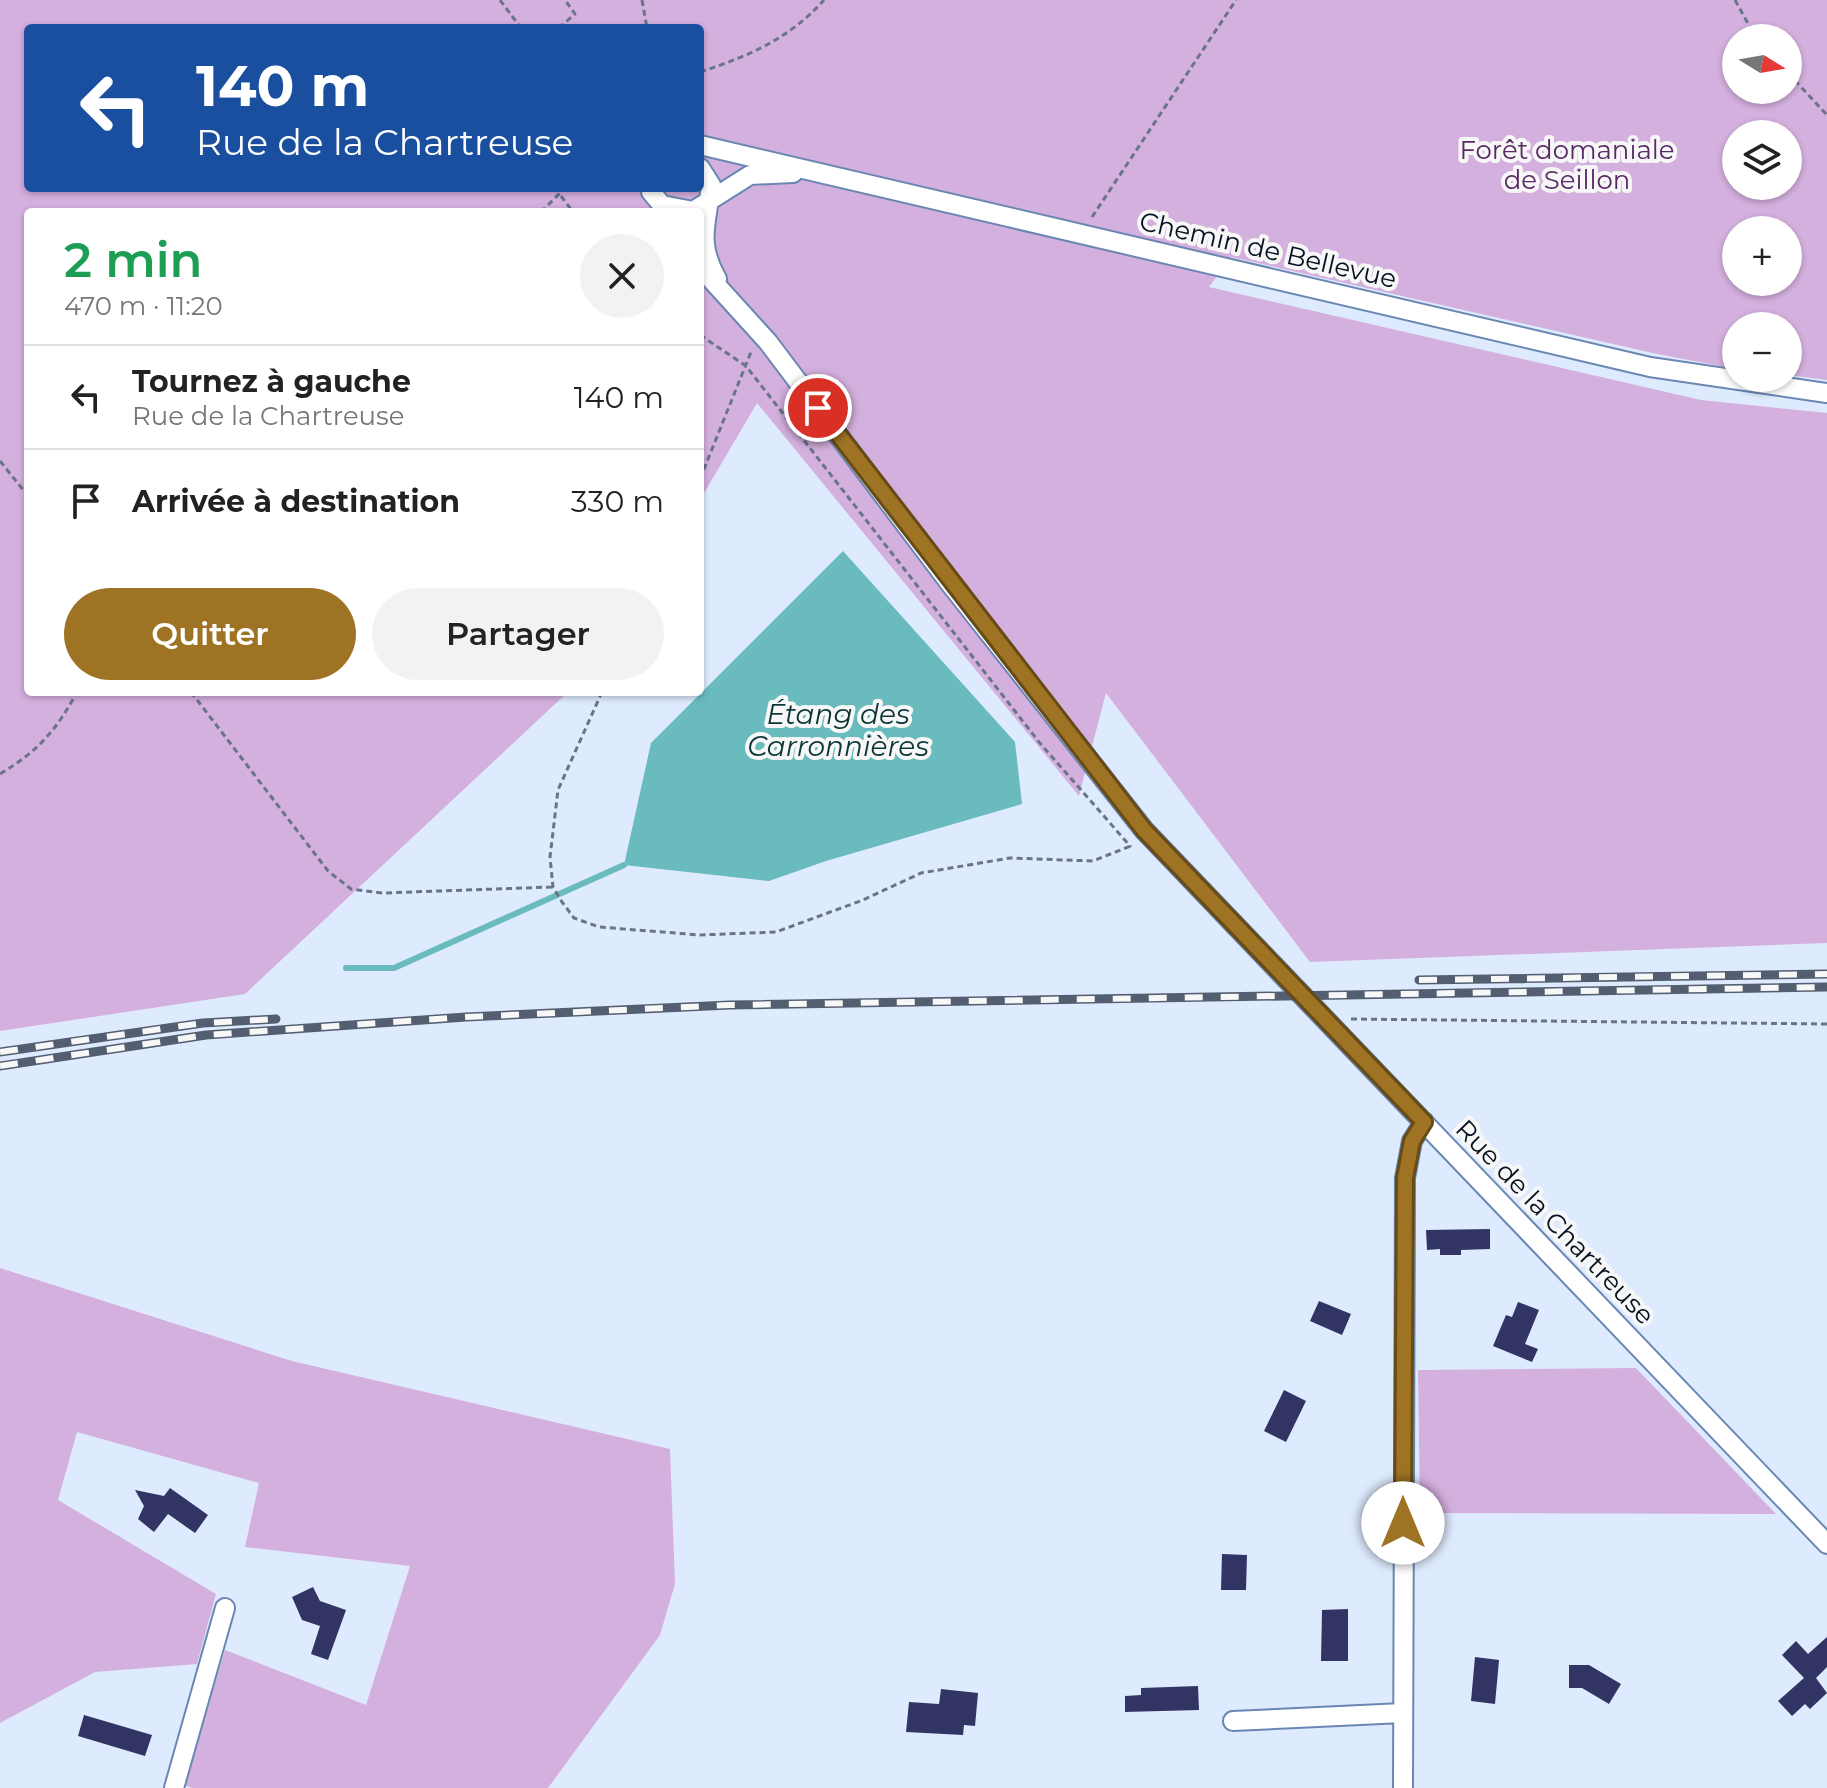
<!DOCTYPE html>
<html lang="fr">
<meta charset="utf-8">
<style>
:root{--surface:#fff;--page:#f2f2f2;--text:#222;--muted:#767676;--line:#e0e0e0;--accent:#9e7323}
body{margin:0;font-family:Montserrat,sans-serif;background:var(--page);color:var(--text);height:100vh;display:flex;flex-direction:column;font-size:30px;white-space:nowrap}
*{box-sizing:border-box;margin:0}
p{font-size:26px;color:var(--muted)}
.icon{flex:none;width:44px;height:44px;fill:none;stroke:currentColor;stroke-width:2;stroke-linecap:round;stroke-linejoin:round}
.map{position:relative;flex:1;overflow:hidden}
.sheet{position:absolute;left:24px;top:208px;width:680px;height:488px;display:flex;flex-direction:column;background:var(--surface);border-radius:8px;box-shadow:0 2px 6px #0004}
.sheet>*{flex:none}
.top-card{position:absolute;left:24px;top:24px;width:680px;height:168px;border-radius:8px;box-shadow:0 2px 6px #0004;background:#1a4fa0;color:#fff;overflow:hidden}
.needle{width:52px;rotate:101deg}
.tools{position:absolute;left:1722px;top:24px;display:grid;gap:16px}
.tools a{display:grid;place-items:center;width:80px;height:80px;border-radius:50%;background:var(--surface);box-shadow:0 2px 6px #0004;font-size:40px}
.pin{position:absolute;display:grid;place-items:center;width:68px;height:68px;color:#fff;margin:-34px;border:4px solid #fff;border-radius:50%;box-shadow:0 2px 8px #0007}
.me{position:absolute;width:88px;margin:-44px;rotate:0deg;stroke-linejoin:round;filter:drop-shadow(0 0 6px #0008)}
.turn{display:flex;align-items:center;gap:28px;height:168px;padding:0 40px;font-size:36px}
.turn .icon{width:104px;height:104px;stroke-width:2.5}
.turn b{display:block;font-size:56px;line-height:68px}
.round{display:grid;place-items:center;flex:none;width:84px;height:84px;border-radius:42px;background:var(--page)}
.headline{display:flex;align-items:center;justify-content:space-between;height:136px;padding:0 40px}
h1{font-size:48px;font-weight:600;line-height:60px;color:#1e9e55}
.cta{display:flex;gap:16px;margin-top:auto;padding:16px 40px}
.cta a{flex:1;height:92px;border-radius:48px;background:var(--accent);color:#fff;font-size:32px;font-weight:600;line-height:92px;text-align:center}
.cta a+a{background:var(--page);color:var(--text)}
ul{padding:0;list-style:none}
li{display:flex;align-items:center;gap:24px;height:104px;padding:0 40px;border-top:2px solid var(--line)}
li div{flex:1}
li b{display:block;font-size:30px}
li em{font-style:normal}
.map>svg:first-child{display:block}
</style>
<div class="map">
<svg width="1827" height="1788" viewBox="0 0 1827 1788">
<rect width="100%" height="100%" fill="#deebfe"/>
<path fill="#d4b0de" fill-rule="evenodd" d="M0 0H1827V380L1788 375V326H1736V369L1657 354 1231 257 1209 287 1701 400 1827 413V943L1310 962 1106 693 1079 796 757 403 700 500V212H28V692H568L245 994 0 1031ZM28 28H700V188H28ZM1736 38H1788V90H1736ZM1736 134H1788V186H1736ZM1736 230H1788V282H1736Z
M0 1268 292 1361 670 1449 675 1584 660 1635 548 1788H192L184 1785 225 1650 366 1705 410 1566 245 1547 259 1483 77 1432 58 1500 216 1594 197 1664 95 1672 0 1723Z
M1636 1368 1776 1514 1420 1513 1418 1370Z"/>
<path fill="#69bbbd" d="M843 551 1015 742 1022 804 826 861 769 881 624 865 651 743Z"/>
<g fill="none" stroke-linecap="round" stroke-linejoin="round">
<path stroke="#69bbbd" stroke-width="6" d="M346 968H394L624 865"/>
</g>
<path fill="#323564" d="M1490 1229V1249L1461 1250V1255H1440V1249L1427 1250 1426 1230Z
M1319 1301 1351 1314 1342 1335 1310 1321Z
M1518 1302 1539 1310 1525 1344 1538 1349 1532 1362 1493 1346 1506 1315 1512 1317Z
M1284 1390 1306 1401 1286 1442 1264 1431Z
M170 1488 208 1515 195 1533 168 1514 154 1532 138 1519 144 1506 135 1490 164 1496Z
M1222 1554 1247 1555 1246 1590H1221Z
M313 1587 320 1601 346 1610 328 1660 311 1654 320 1626 302 1620 292 1597Z
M1348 1609V1661H1321L1322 1610Z
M1827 1637V1667L1816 1678 1827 1693 1810 1709 1805 1704 1792 1716 1778 1701 1804 1678 1782 1655 1796 1641 1808 1654Z
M1475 1657 1499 1660 1495 1704 1471 1701Z
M1569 1665H1589L1621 1684 1609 1704 1582 1688H1569Z
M1198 1686 1199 1710 1125 1712V1696L1141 1695V1688Z
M941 1689 978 1693 975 1726 964 1725 963 1735 906 1732 909 1702 939 1704Z
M84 1715 152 1735 145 1756 78 1736Z"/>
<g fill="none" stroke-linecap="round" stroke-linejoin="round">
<g stroke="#6a87b3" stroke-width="22">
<path id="minor" d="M700 145 1650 367 1827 393
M700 168 711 185C707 223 696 242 717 279
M651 192 662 205 693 211 750 175 793 173
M700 267 768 342 951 585 1144 830 1827 1544
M1233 1721 1403 1713
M174 1788 225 1608
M1403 1788 1405 1178 1412 1141 1424 1122"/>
</g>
<path stroke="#697587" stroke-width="3" stroke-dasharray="6 4" stroke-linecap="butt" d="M500 0 521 28
M642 0 647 28
M1735 0 1756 38
M559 28 575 14 565 0
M700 72C749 56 789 39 824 0
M1788 73 1827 115
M561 196 573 212
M541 212 565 188
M1092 217 1236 0
M700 335 746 366 1039 742 1131 847
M0 461 28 496
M700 479 751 352
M191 692 328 871 351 889 383 893 552 887
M602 692 558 790 550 857 553 887 562 902 574 918 599 927 700 935 776 932 863 900 921 873 1010 858 1093 861 1133 845
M0 774C38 751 56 731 77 692
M1351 1019 1827 1024"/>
<use href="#minor" stroke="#fff" stroke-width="18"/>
<g stroke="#535e70" stroke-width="9">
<path id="rail" d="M1419 980 1827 974
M0 1052 203 1023 276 1019
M0 1066 206 1035 466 1017 730 1005 1827 987"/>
</g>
<use href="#rail" stroke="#f7f7f7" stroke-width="6" stroke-dasharray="18" stroke-linecap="butt"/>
</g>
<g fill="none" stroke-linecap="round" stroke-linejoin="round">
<g stroke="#674b17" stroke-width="20">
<path id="route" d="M818 408 1144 830 1424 1122 1412 1141 1405 1178 1403 1523"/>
</g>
<use href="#route" stroke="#9e7323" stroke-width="14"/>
</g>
<g text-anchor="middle" stroke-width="8" stroke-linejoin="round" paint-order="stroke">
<g font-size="26" fill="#582a65" stroke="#f7f7f7">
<text x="1567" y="159">Forêt domaniale<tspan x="1567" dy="30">de Seillon</tspan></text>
</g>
<g font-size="26" fill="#061021" stroke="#f7f7f7">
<text transform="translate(1268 250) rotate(13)" y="9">Chemin de Bellevue</text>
<text transform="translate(1555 1222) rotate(46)" y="9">Rue de la Chartreuse</text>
</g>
<g font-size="28" font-style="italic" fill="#0c3536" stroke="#f7f7f7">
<text x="838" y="724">Étang des<tspan x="838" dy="32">Carronnières</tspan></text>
</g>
</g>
</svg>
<div class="tools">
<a><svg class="needle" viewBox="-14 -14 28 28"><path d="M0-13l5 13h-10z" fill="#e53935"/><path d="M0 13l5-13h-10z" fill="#767676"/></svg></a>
<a><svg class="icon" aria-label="layers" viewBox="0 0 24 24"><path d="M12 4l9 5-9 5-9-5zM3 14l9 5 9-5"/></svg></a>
<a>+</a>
<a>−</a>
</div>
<div class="pin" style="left:818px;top:408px;background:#d93025"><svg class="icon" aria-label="arrive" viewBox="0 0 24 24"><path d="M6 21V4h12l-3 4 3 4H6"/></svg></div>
<svg class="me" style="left:1403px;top:1523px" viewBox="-20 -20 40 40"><circle r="19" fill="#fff"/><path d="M0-13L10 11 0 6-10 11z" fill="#9e7323"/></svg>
<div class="top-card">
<div class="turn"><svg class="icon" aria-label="left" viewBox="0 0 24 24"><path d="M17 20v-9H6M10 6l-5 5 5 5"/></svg><div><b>140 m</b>Rue de la Chartreuse</div></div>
</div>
<section class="sheet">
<div class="headline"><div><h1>2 min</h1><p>470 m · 11:20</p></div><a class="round"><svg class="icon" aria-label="close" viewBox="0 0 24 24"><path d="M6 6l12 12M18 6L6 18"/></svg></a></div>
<ul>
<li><svg class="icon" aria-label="left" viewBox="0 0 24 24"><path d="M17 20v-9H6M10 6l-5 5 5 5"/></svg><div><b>Tournez à gauche</b><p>Rue de la Chartreuse</p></div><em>140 m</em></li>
<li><svg class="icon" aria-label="arrive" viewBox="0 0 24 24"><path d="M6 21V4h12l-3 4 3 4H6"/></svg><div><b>Arrivée à destination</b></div><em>330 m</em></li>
</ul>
<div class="cta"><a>Quitter</a><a>Partager</a></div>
</section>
</div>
